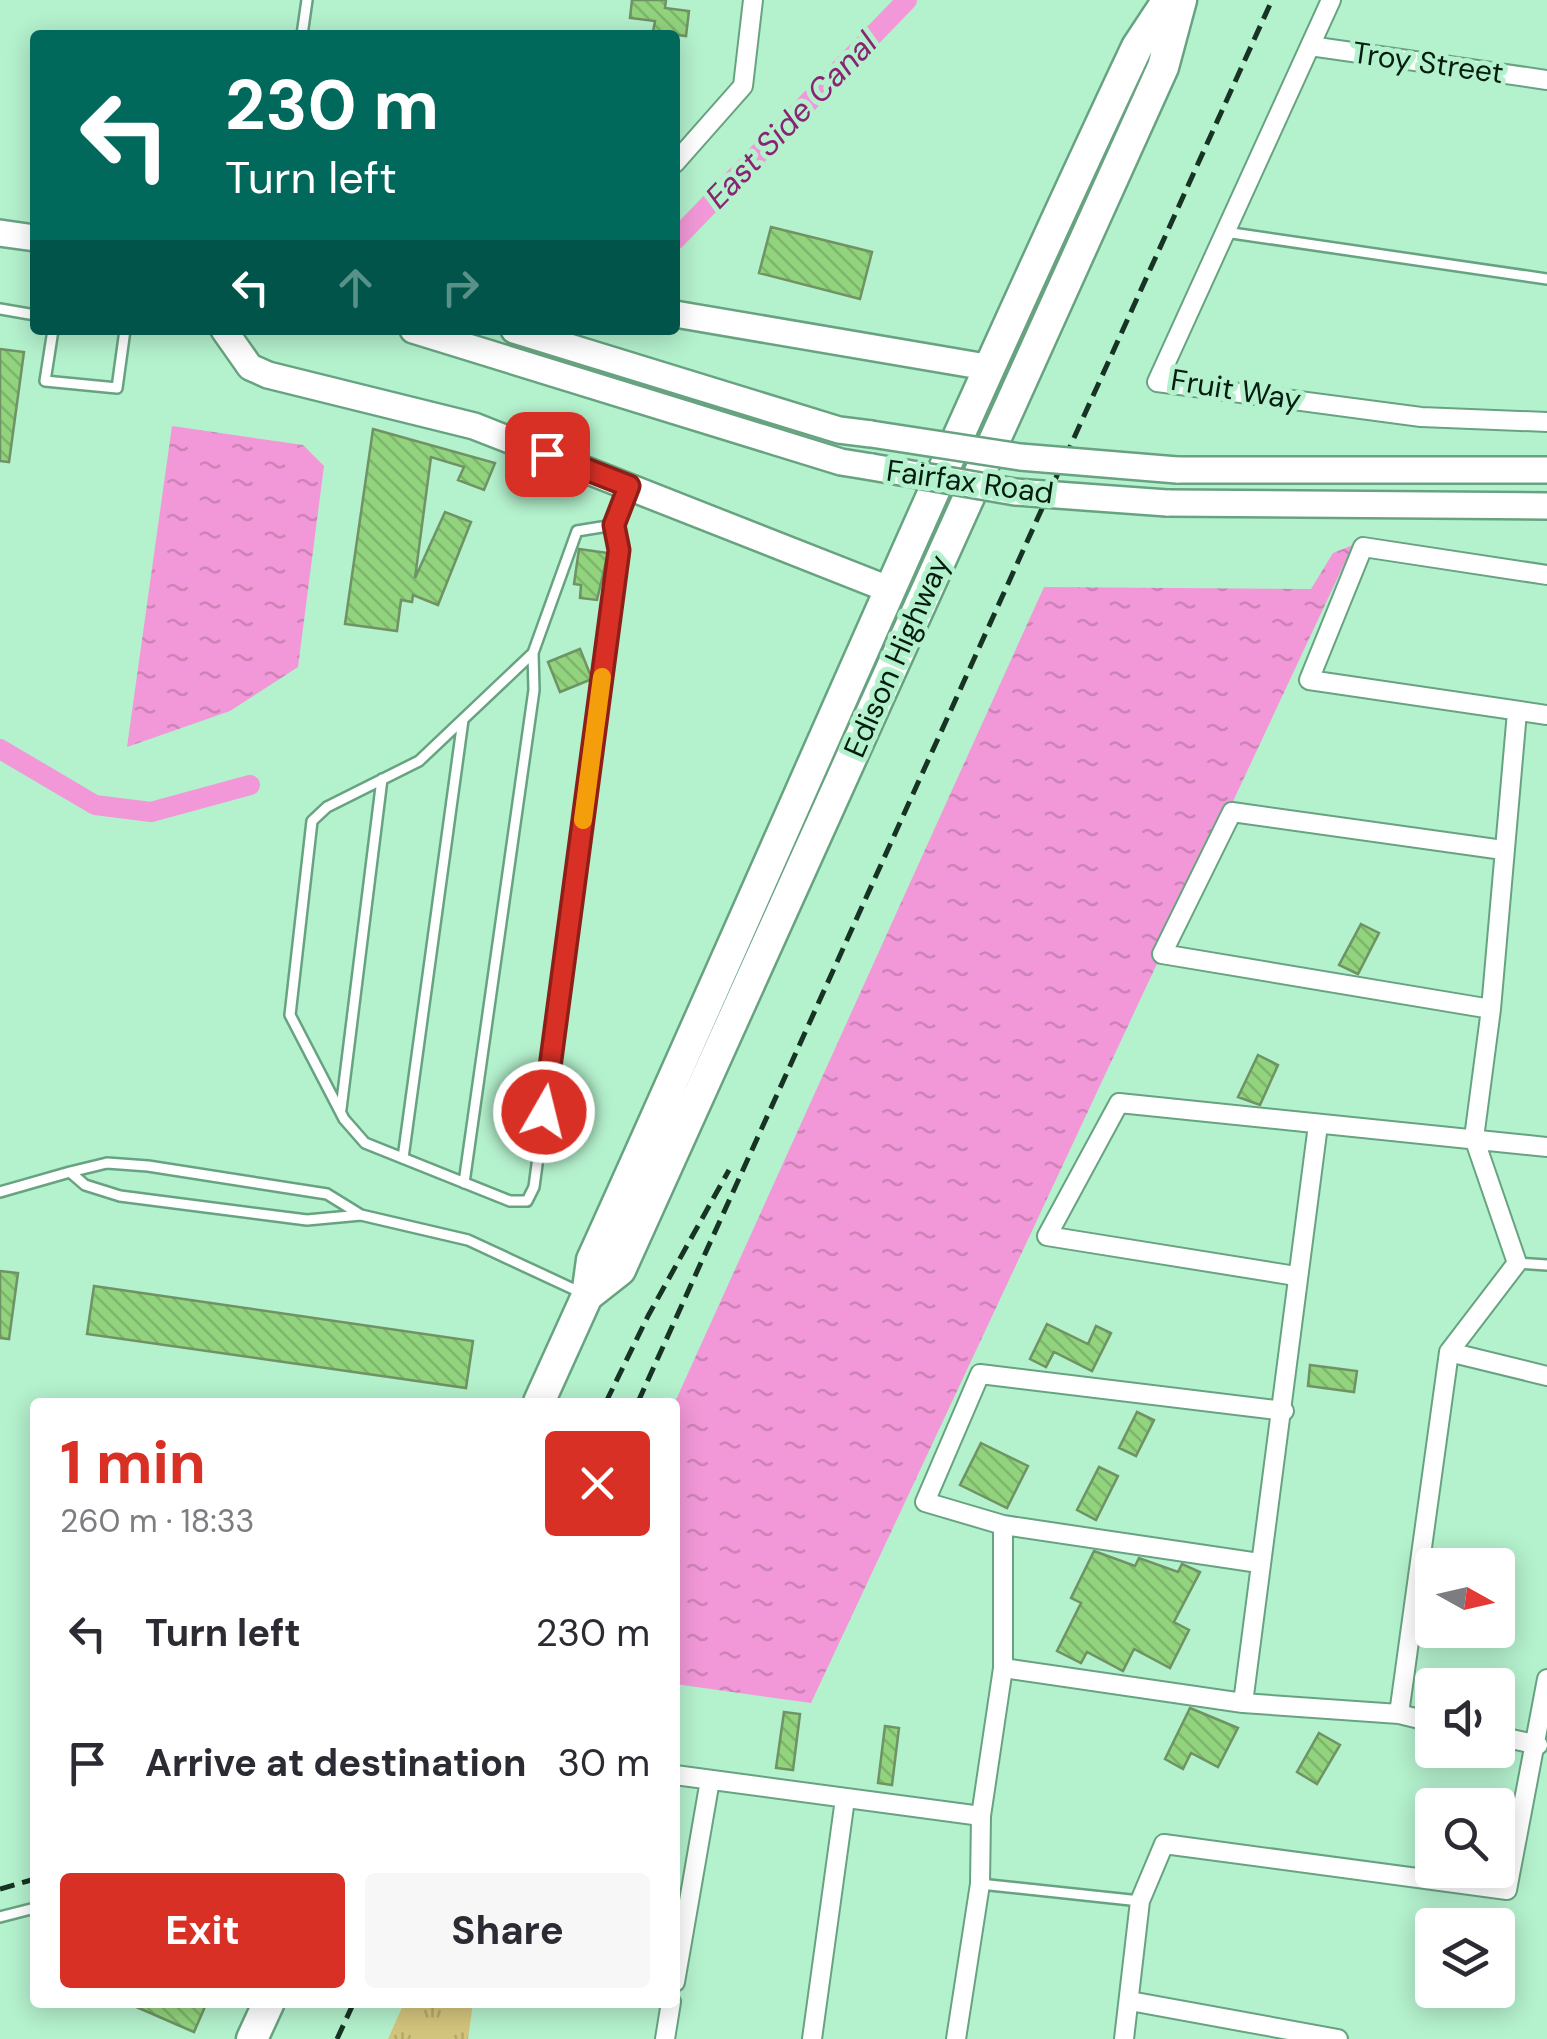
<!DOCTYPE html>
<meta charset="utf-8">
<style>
:root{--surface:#fff;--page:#f7f7f7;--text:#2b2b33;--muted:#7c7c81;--accent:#d93025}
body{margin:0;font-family:"DM Sans",sans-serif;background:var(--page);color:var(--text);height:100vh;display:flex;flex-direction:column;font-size:38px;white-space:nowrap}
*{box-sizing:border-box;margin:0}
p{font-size:32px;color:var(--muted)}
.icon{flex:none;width:55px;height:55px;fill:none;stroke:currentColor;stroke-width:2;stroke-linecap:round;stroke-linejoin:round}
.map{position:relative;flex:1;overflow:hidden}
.panel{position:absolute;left:30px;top:1398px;width:650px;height:610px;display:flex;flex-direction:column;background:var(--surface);border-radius:10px;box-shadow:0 5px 25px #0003}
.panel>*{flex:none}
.guide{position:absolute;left:30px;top:30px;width:650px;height:305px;border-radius:10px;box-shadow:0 5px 25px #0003;background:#00695c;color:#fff;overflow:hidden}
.needle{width:65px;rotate:98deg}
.buttons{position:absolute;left:1415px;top:1548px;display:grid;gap:20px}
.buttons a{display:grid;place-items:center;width:100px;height:100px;border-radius:10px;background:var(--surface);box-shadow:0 5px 25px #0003;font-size:50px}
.pin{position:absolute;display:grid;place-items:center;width:85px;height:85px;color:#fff;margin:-42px;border-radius:20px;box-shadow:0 5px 15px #0006}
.me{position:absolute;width:110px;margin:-55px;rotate:8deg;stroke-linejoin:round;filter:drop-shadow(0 0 8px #0008)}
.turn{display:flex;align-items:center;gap:35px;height:210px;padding:0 30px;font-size:45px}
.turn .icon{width:130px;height:130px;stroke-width:2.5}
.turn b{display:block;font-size:70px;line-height:85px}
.lanes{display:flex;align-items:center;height:95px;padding:0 30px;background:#0003;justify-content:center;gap:50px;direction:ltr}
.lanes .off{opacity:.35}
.round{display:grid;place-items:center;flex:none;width:105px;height:105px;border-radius:10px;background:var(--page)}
.overview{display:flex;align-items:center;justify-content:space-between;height:170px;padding:0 30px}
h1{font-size:60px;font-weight:700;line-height:75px;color:var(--accent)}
.button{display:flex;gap:20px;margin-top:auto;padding:20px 30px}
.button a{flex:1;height:115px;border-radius:10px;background:var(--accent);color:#fff;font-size:40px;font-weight:700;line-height:115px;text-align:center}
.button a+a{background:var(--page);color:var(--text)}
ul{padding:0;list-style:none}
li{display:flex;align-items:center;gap:30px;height:130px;padding:0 30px}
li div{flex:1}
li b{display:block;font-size:38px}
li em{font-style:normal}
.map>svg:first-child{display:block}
</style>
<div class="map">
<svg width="1547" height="2039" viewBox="0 0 1547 2039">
<defs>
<pattern id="grass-tufts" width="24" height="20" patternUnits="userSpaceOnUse" patternTransform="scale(2.5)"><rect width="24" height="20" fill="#d3c57d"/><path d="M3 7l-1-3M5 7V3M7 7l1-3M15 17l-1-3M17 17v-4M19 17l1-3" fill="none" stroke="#b4a96b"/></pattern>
<pattern id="water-ripples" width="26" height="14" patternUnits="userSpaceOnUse" patternTransform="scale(2.5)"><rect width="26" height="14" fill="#f298d8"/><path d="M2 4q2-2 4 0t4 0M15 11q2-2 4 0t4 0" fill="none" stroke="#ce83b8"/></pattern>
<pattern id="building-back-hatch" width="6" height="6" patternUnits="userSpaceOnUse" patternTransform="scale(2.5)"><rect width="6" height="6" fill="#92d37d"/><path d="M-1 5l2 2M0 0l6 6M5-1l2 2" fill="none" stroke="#7cb56b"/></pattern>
</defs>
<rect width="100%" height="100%" fill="#b4f1cd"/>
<path fill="url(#grass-tufts)" d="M404 2003H473L468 2039H388Z"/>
<path fill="url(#water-ripples)" d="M172 426 303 445 324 466 298 667 230 711 127 747Z
M1353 545 811 1703 675 1684V1402L1044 587 1311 589 1333 553Z"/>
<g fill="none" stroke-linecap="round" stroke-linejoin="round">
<path stroke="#f298d8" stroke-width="20" d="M675 240 907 0
M0 749 95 805 151 812 250 785"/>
</g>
<path fill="url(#building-back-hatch)" stroke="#6f9364" stroke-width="2.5" d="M632 0H666L665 8 689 11 686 36 653 32 655 21 630 18Z
M771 227 872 252 860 299 759 273Z
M0 349 24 352 9 462 0 461Z
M373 429 495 463 484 490 458 480 464 467 431 457 415 578 445 512 471 522 438 605 413 595 412 602 401 600 397 631 345 624Z
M579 549 608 553 597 600 580 598 581 585 574 584Z
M580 649 592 679 560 692 548 662Z
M1361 924 1379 933 1358 974 1339 965Z
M1258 1055 1278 1065 1260 1105 1238 1097Z
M0 1271 18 1273 9 1339 0 1338Z
M94 1286 473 1341 466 1388 87 1334Z
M1047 1324 1088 1344 1096 1326 1111 1333 1092 1371 1054 1352 1046 1367 1030 1359Z
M1310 1365 1357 1371 1354 1392 1308 1386Z
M1137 1412 1154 1420 1136 1456 1119 1448Z
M981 1443 1028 1466 1007 1508 960 1485Z
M1099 1467 1118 1476 1096 1520 1077 1510Z
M1094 1551 1135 1566 1139 1558 1178 1572 1182 1564 1200 1572 1174 1622 1189 1630 1170 1668 1134 1649 1123 1671 1087 1652 1081 1663 1057 1651 1081 1603 1071 1598Z
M1190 1708 1238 1728 1218 1767 1191 1753 1183 1769 1165 1759Z
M784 1712 800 1714 793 1770 776 1768Z
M885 1726 899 1728 892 1785 878 1783Z
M1319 1733 1340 1745 1317 1784 1297 1772Z
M125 2002H207L194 2032Z"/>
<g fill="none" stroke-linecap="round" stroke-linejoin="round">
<g stroke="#68a381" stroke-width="14">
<path id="lane" d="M302 35 307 0
M1225 232 1547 279
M0 309 35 315
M53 330 45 381 117 388 125 330
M614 525 577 531 533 653 419 761 327 807 312 821 290 1015 344 1119 365 1143 510 1201H527L534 1187 619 550 614 525 628 488
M341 1109 382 779
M403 1158 463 720
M464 1183 534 690 533 653
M0 1192 70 1172
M361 1215 307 1220 120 1196 85 1185 70 1172 107 1163 148 1166 327 1194 361 1215 468 1240 584 1294
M1517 1263 1547 1265
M980 1884 1140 1901
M0 1917 35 1908"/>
</g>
<g stroke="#68a381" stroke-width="22">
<path id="street" d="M1331 0 1157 382 1421 417 1547 422
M1310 46 1547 80
M675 163 743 86 753 0
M1547 575 1363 547 1309 680 1547 715
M1491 1009 1162 954 1232 812 1503 850
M1296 1276 1047 1236 1119 1103 1547 1147
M1449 1352 1547 1376
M1003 1525V1668L1243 1703 1399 1714 1432 1722
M1259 1563 1003 1525 925 1502 980 1374 1284 1411
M1243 1703 1318 1125
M1399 1714 1449 1352 1517 1263 1474 1138 1491 1009 1517 712
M1498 1736 1538 1745
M675 1775 981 1816 980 1884 956 2039
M981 1816 1003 1668
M675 1982 710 1780
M1130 2001 1338 2039
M665 2039 671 2002
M812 2039 845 1799
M1124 2039 1140 1901 1164 1844 1507 1890 1547 1679"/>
</g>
<g stroke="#68a381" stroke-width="30">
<path id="secondary" d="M0 233 35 238
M675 314 986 367
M224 330 250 367 268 375 474 426 888 589
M413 330 841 462 872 467
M514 330 839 430 871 434
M1177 470H1547
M1167 503 1547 506"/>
</g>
<g stroke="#68a381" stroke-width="35">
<path id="primary" d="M587 1296 620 1270 1163 67 1181 0
M539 1402 587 1296 592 1260C775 856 948 448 1137 47L1168 0
M252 2039 269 2002"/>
</g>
<use href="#lane" stroke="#fff" stroke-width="9"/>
<use href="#street" stroke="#fff" stroke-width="18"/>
<use href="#secondary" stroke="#fff" stroke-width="25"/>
<use href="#primary" stroke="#fff" stroke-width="30"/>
<path stroke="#173324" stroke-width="5" stroke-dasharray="15 8" stroke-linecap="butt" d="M606 1402 648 1316 729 1170
M638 1402 1272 0
M0 1889 35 1879
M337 2039 354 2002"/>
<g stroke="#68a381" stroke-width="30" stroke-linecap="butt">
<path id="secondary-bridge" d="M871 434 1020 457 1177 470
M872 467 1015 492 1167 503"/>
</g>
<use href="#secondary-bridge" stroke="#fff" stroke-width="25"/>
</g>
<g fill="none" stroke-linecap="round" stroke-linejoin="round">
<g stroke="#8d1f18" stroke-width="25">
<path id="route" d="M544 1112 619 550 614 525 629 486 547 454"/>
</g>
<use href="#route" stroke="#d93025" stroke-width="18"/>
<path stroke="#f59e0b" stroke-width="18" d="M583 820 602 677"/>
</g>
<g text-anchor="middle" stroke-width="10" stroke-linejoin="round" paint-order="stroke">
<g font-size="30" fill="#051d11" stroke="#b4f1cd">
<text transform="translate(1428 63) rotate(8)" y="10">Troy Street</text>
<text transform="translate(1236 390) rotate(9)" y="10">Fruit Way</text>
<text transform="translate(970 482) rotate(8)" y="10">Fairfax Road</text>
<text transform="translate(897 656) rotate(-66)" y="10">Edison Highway</text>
</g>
<g font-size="32" font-style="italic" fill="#8a2373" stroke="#b4f1cd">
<text transform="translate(791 120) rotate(-46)" y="11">East Side Canal</text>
</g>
</g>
</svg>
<div class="buttons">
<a><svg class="needle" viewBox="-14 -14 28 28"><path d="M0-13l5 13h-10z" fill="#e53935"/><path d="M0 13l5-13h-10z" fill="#7c7c81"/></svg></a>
<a><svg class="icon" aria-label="sound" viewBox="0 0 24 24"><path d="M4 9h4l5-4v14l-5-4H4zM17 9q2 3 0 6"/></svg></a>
<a><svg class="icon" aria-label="search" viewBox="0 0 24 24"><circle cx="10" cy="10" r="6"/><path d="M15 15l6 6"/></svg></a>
<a><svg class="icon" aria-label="layers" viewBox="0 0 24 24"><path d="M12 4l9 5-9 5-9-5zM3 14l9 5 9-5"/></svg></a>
</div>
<div class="pin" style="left:547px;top:454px;background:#d93025"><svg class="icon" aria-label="arrive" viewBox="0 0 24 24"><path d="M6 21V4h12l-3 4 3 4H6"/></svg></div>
<svg class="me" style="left:544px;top:1112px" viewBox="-20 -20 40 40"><circle r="17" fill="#d93025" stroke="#fff" stroke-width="3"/><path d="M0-11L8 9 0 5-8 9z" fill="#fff"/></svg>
<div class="guide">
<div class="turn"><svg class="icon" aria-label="left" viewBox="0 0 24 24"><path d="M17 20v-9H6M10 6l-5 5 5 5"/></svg><div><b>230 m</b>Turn left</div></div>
<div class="lanes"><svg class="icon" aria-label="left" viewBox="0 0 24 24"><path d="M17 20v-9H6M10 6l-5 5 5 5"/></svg><svg class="icon off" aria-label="ahead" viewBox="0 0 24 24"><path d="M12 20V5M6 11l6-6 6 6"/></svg><svg class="icon off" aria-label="right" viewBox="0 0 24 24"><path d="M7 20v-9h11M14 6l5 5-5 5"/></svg></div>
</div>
<section class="panel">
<div class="overview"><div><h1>1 min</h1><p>260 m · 18:33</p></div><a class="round" style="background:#d93025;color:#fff"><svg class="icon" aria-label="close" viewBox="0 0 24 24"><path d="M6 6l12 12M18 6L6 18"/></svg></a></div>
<ul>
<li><svg class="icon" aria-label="left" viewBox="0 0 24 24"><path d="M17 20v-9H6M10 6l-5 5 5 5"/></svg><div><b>Turn left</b></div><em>230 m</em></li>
<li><svg class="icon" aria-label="arrive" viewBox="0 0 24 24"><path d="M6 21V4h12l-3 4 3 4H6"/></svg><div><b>Arrive at destination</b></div><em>30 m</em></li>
</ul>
<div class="button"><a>Exit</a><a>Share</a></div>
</section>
</div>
